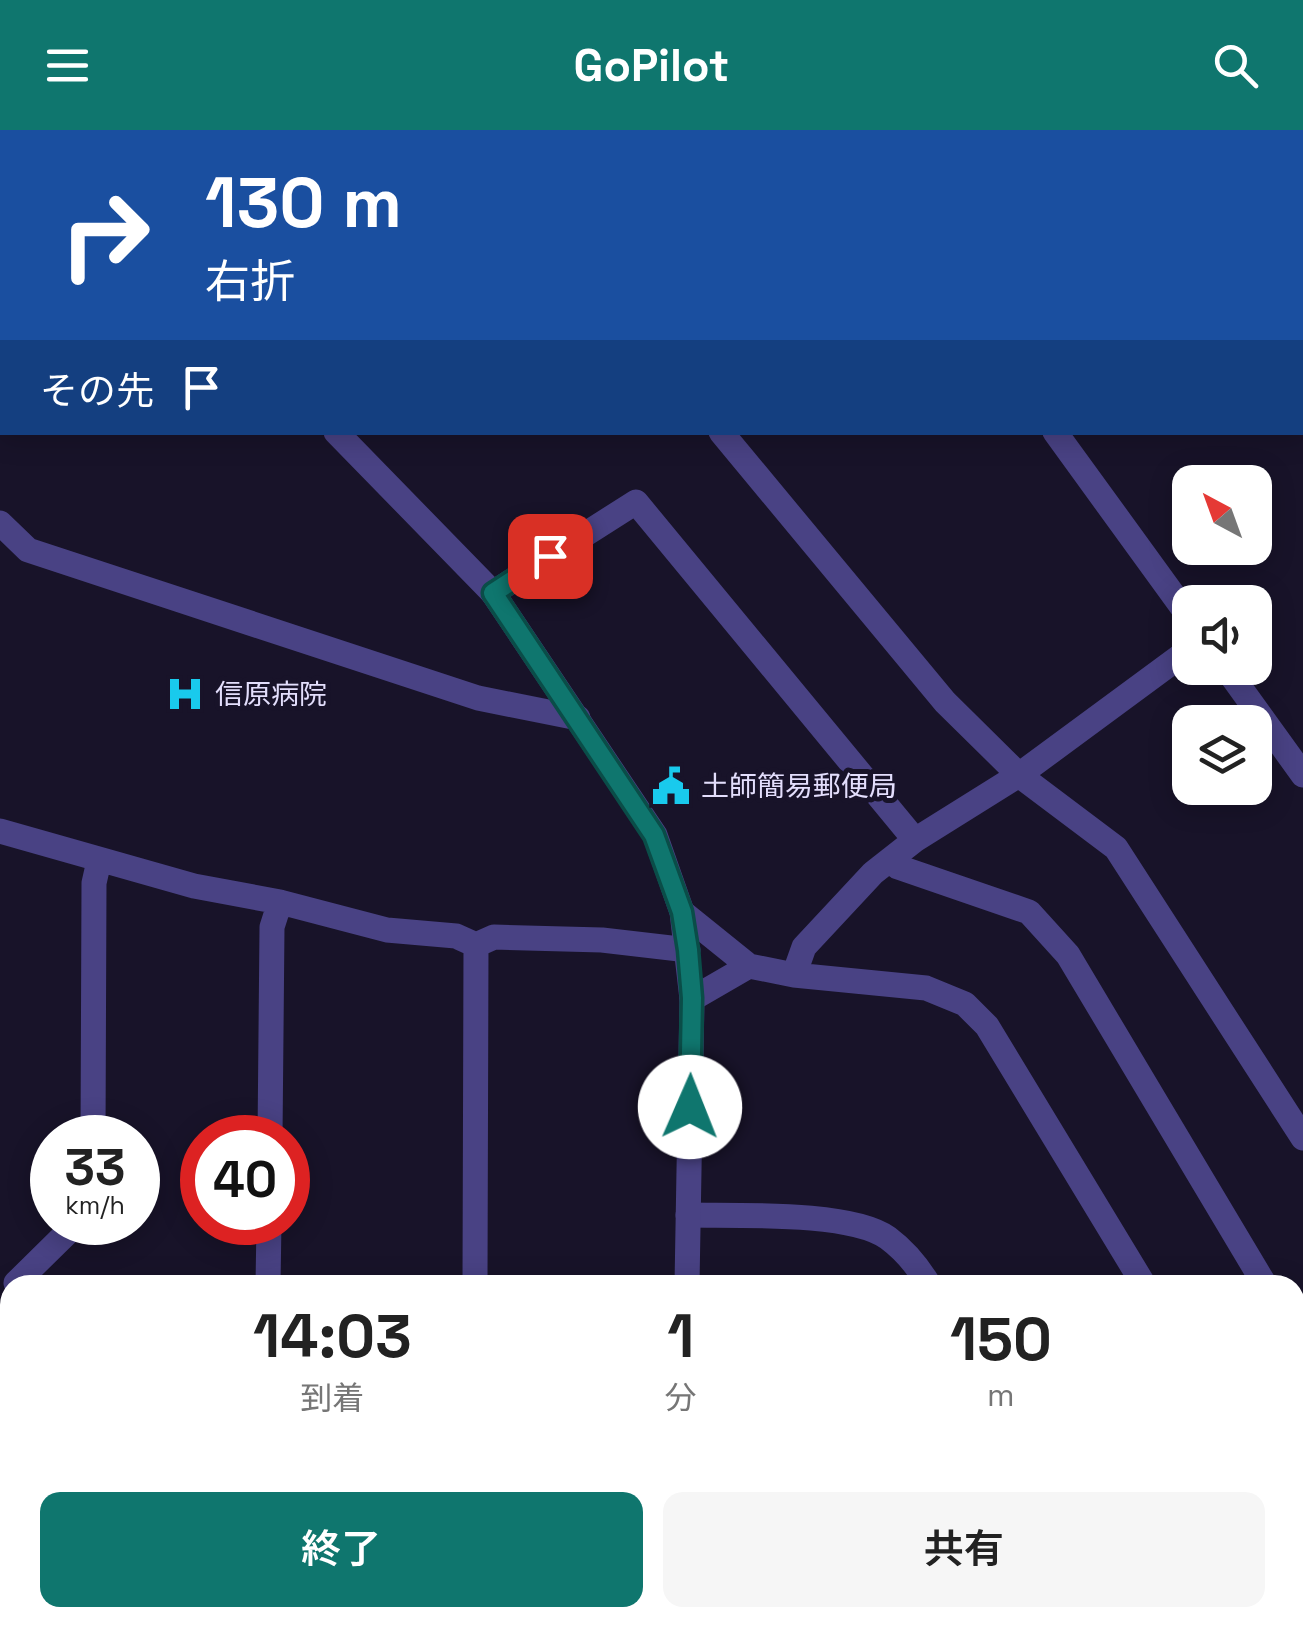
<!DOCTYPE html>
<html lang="ja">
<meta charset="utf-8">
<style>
:root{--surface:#fff;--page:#f6f6f6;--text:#222;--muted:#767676;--accent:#0f766e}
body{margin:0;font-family:"Space Grotesk","Noto Sans JP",sans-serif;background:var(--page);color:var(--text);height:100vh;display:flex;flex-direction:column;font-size:38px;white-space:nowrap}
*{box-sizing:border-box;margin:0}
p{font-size:32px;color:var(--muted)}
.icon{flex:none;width:55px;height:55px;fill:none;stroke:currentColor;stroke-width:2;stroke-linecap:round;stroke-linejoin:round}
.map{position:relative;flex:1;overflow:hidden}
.details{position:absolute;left:0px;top:1145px;width:1305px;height:352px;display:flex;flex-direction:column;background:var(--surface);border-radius:30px 30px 0 0;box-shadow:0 5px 25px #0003}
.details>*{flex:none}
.guide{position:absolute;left:0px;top:0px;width:1305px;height:305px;box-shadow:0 5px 25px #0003;background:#1a4fa0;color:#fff;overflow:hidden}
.needle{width:65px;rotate:319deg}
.buttons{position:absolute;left:1172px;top:335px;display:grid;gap:20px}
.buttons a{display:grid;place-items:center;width:100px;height:100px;border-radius:20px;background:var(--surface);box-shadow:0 5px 25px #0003;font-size:50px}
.speed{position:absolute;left:30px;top:985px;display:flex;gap:20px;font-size:50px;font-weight:700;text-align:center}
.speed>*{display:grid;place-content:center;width:130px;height:130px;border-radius:50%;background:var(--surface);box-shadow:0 5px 25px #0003;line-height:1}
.speed small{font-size:25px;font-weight:400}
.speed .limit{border:15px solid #d22;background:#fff;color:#111}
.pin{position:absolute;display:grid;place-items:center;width:85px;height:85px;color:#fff;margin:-42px;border-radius:20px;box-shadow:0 5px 15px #0006}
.me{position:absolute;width:110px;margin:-55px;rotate:1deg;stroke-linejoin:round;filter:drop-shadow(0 0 8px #0008)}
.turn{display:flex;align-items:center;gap:35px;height:210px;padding:0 40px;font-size:45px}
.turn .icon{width:130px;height:130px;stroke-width:2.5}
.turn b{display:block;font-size:70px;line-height:85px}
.then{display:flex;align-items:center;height:95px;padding:0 40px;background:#0003;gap:20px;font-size:38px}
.eta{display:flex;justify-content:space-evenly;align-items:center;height:170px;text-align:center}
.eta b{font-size:60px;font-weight:600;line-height:70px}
.button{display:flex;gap:20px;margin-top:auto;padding:20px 40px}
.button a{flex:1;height:115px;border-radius:20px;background:var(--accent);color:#fff;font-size:40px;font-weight:600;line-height:115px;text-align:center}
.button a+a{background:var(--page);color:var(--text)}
header{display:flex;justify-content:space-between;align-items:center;height:130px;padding:0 40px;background:var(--accent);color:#fff;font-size:45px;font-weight:600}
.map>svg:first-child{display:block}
</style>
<header><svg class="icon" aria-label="menu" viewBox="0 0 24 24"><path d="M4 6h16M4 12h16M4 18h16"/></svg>GoPilot<svg class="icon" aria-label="search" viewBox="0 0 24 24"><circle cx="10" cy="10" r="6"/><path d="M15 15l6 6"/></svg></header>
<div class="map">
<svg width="1303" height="1497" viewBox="0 0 1303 1497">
<rect width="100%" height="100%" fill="#181329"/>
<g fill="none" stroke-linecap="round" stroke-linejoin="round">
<path stroke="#494284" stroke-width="25" d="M604 0V2
M1302 75 1303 74
M0 176 2 175
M721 302 945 572 1019 645 1116 718 1303 1008
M0 393 28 420 478 568 578 588
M493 463 636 372 915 710
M0 701 194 756 280 772 387 800 456 806 476 815 494 807 602 810 688 820
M890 730 898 737 1029 782 1068 825 1265 1155
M682 782 749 836
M794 845 804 817 873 743 915 710 1019 645 1190 519
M692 869 749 836 794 845 926 858 965 874 987 896 1144 1155
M93 1008 94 753 99 731
M270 1008 272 797 280 772
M688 1085C737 1086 851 1081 888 1108 904 1120 919 1138 929 1155
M16 1153 78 1092
M268 1155 269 1092
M475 1155 476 815
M1295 1205 1303 1218
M1295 1240 1303 1232
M0 1431 10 1413
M1295 1443 1303 1459
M748 1488 754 1497
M1075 1488 1080 1497
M516 1497 521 1488
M877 1497 900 1488"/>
<path stroke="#494284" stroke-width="25" d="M23 0 25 2
M860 0 862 2
M336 302 493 463 655 705 682 782 692 869 687 1155
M1055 302 1190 488
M1226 538 1303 645
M0 1472 10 1478
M28 1488 46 1497
M656 1497 660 1488"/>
<path stroke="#ca6df4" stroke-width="25" d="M1299 0 1301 2"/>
</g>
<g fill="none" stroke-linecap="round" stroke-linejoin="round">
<g stroke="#0a4d48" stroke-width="25">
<path id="route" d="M550 426 493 463 654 705 682 782 688 820 692 868 690 977"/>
</g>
<use href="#route" stroke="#0f766e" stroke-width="18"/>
</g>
<defs>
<g id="hospital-bare" transform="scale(3)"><path d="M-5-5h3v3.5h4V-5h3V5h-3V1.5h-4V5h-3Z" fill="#19caed" stroke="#181329" stroke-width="2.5" paint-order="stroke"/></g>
<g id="civic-bare" transform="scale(3)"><path d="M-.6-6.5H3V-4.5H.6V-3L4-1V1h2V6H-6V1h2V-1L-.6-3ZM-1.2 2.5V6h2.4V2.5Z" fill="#19caed" stroke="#181329" stroke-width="2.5" paint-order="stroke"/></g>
</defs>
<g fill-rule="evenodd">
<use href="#hospital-bare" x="185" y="564"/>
<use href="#civic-bare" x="671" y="656"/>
</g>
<g text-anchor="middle" stroke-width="10" stroke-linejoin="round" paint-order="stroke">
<g font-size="28" fill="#e3defc" stroke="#181329" text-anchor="start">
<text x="215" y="574">信原病院</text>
<text x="701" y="666">土師簡易郵便局</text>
</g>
</g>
</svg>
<div class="buttons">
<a><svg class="needle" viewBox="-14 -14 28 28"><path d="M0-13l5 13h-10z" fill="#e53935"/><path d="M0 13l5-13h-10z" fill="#767676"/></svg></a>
<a><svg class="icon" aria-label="sound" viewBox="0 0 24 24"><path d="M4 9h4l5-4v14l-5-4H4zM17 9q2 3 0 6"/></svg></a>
<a><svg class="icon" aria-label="layers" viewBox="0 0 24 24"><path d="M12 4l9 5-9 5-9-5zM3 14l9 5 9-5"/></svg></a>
</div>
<div class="speed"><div>33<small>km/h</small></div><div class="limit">40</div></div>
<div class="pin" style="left:550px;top:426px;background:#d93025"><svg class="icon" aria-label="arrive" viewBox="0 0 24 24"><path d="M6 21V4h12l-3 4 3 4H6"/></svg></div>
<svg class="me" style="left:690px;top:977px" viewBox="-20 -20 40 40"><circle r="19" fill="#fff"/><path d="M0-13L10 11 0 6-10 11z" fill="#0f766e"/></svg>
<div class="guide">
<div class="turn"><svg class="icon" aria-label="right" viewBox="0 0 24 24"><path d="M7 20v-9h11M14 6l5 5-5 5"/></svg><div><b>130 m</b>右折</div></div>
<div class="then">その先<svg class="icon" aria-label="arrive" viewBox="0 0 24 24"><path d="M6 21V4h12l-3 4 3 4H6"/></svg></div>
</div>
<section class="details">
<div class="eta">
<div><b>14:03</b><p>到着</p></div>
<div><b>1</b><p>分</p></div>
<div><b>150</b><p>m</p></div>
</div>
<div class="button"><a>終了</a><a>共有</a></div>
</section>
</div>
